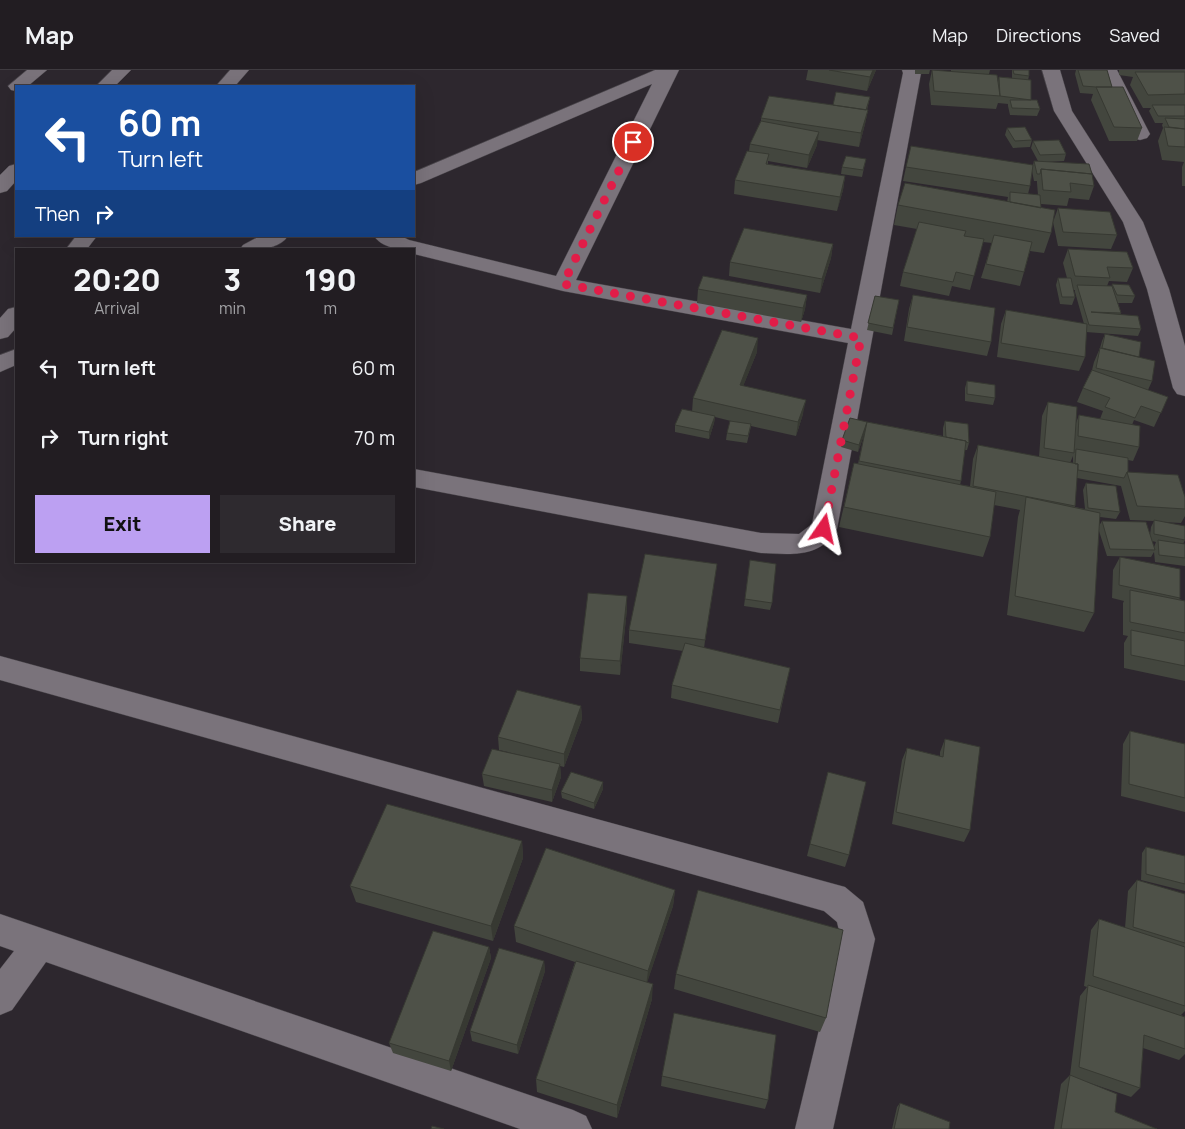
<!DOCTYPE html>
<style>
:root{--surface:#221d22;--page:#2e2a2f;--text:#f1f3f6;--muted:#a2a2a5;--line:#3f3b40;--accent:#bca0f2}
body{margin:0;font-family:Manrope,sans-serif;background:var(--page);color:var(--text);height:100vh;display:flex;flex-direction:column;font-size:19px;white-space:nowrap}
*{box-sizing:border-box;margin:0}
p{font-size:16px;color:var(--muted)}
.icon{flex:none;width:28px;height:28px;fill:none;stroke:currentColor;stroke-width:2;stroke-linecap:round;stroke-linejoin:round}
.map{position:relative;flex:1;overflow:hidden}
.side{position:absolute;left:15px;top:178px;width:400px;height:315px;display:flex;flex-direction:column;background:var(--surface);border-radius:0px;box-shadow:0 5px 20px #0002,0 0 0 1px var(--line)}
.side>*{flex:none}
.hud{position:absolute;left:15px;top:15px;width:400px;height:152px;border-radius:0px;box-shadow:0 5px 20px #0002,0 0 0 1px var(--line);background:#1a4fa0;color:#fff;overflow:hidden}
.pin{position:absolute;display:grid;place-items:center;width:42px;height:42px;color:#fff;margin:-21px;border:2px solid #fff;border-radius:50%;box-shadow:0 1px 5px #0007}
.me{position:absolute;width:55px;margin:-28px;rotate:11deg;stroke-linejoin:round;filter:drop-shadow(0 0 4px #0008)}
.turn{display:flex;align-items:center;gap:18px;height:105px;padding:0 20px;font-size:22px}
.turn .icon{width:65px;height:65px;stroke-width:2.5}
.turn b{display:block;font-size:35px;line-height:42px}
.then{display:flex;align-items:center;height:48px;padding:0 20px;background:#0003;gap:10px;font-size:19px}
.eta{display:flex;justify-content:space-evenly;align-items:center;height:85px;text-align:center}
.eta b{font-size:30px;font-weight:800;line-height:35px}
.action{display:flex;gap:10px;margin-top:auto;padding:10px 20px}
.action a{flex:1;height:58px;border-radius:0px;background:var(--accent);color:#111;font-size:20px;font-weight:800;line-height:58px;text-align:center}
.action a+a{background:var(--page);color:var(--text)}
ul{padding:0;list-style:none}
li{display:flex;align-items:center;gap:15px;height:70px;padding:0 20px}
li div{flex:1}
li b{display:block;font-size:19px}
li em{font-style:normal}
header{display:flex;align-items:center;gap:30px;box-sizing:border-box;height:70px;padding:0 25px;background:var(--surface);border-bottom:1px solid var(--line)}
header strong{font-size:24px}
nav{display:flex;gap:28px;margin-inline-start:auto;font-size:18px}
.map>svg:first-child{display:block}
</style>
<header>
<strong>Map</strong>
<nav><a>Map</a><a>Directions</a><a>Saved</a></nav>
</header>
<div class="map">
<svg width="1185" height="1059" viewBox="0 0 1185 1059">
<rect width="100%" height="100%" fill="#2d272e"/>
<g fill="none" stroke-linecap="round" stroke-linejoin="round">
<g stroke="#464247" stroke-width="1">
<path id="minor" d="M27 0H47L28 16H16V21L11 20 8 16Z
M112 0H131L115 16H96Z
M230 0H249L235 16H216Z
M655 0H679L576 210 851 259 903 3 902 0H920L921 3 837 459C820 489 790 484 761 483L414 417V399L761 463 799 464 812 454 848 273 563 221 414 184V179C400 179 383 179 374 166H401L409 170 556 206 652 14 421 113 414 115V102Z
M1042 0H1060L1072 41 1143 152 1169 219 1185 276V326L1177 324 1173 318 1147 219 1123 152 1054 41Z
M1099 0H1117L1150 64 1147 68 1140 70 1133 68Z
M16 94V111L7 121 0 123V105L9 96Z
M76 166H97L87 179H66Z
M260 166H288C278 181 256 179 240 179L243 175Z
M16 237V258L8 267 0 269V248L8 239Z
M16 279V295L0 302V285Z
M0 586 845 817 863 832 875 869 833 1059H795L841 869 837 852 824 841 0 610Z
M0 844 573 1040 586 1046 592 1059H520L46 892 12 940 0 945V899L14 881 0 876Z"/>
</g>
<use href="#minor" fill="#7a737b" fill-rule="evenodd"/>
</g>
<path fill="#43463e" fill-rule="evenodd" d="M808 0H876L867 21 806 10Z
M915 0H930L929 4H915Z
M932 0 951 2V0H990L989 4 998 12 999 7 1012 8V0H1029V6L1028 10 1031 30 1040 39 1037 46 1010 45 1008 36V34L998 33 996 39 931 35 929 14Z
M1068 0H1107L1112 17 1142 58 1137 71H1109L1091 30 1093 24 1080 23 1075 4 1076 0Z
M1119 0H1185V116H1182V97L1184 92 1162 90 1158 71 1163 58 1162 55 1163 53H1155L1149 41 1151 38H1143L1130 15 1133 7 1119 5Z
M870 27 867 40H868L865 54 859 77 817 70V75L807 98 768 91V94L845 106 843 120 837 141 734 124 735 110 749 81 750 74 761 51V48L833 35Z
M1007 58 1032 70 1030 77 1013 78 1005 65Z
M1033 71 1066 84 1064 91 1044 92 1094 116 1089 130 1069 128 1067 136 1041 134V138L1051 163 1044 183 1030 181 1020 216 981 208 992 173 983 172 970 220 952 216 949 226 900 216 903 202 917 159 894 155 898 135 1007 132 1008 127 903 111 906 97 1033 95 1034 91H1038L1031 78ZM1032 101 1034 111H1037V113L1038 125 1028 124 1030 116Z
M866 89 862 107 841 104 842 97Z
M1058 138 1117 165 1111 179 1058 176 1053 152Z
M833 174 831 188 820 223 729 206 730 192Z
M1068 179 1133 198 1127 212 1109 211 1107 216H1112V214L1135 226 1132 233H1118L1121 243 1120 245 1141 259 1138 266 1086 262 1085 287 1079 301 997 287 1001 254 1006 240 1084 254 1075 222V220H1073L1075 227 1072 235 1060 234 1056 215 1058 208H1067L1063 193Z
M698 219 807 225 805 239 801 252 697 233Z
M913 225 991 272 987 286 904 271 909 239Z
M875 226 899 230 892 265 867 260Z
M1105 264 1139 287 1152 311 1148 320 1168 327 1154 357 1134 350 1132 355 1139 377 1133 391 1128 390V402L1185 427V446L1181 453 1162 452 1185 470 1183 474H1185V496L1155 492 1154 482 1151 487 1107 486 1099 461 1094 543 1084 562 1007 545 1018 447 1020 440 994 435 990 467 983 487 839 457 854 393 858 394 865 362 858 382 841 377 842 370 867 352 943 366V358L945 351 969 373 967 380H965L961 411 960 415 970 416 973 389 978 375 1039 387 1042 346 1048 332 1076 353 1079 345 1100 349 1103 341 1077 332 1083 318 1092 300 1094 292 1100 278 1102 271ZM1073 386V393H1070ZM1077 408 1121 416 1130 450 1154 451 1151 457 1150 465 1102 451 1099 456 1100 447 1116 449 1120 442 1086 413 1083 420 1085 439 1075 437ZM1152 471 1156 472 1154 477Z
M757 282 743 316 803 344 796 366 751 356 747 373 726 370 727 363 731 351 715 347 714 353 709 369 675 362V355L692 342 693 328Z
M967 311 995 328 993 335 965 331V318Z
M1120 487 1180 528 1179 529 1185 531V611L1124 598V573L1128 566 1123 565V533L1124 531 1112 528 1113 500Z
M750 490 772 533 770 540 744 536Z
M717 494 704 578 790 598 778 653 671 628 672 615 683 581 629 573V560Z
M627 539 620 605 580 601V588Z
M581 636 582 649 564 697 560 696 561 707 552 732 484 716 482 704 520 685 499 680 498 667Z
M1130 661 1185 674V742L1121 726 1123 674Z
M945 669 970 760 964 772 892 754 902 690 907 678 940 686V682Z
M828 702 849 785 845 797 807 786Z
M603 712V719L594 739 562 728 561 722Z
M522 771 523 788 493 871 356 832 350 816Z
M1146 777 1185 786V821L1141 810 1142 783Z
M1137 810 1185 824V941L1181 945 1185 947V984L1179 990 1143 978 1140 1018 1131 1027 1087 1012 1115 1042 1157 1059H1054L1061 1014 1070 1005 1080 926 1087 917 1084 916 1091 860 1099 849 1125 858 1128 821Z
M675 820 673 836 647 912 652 929 617 1048 537 1022 536 1009 575 892 516 872 514 856Z
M489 877 491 888 451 1001 393 983 389 973Z
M544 891 545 901 518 984 472 971 470 961Z
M676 904 826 948 820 962 674 919Z
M662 1006 768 1030 765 1039 661 1016Z
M900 1033 949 1059H892L897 1037Z"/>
<path fill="#373932" d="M873 0H876L867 21 870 7Z
M868 40 865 54 859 77 861 63Z
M819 62 817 75 807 98 809 85Z
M845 106 843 120 837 141 840 127Z
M833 174 831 188 820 223 822 209Z
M807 225 805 239 801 252 803 238Z
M758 268 757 282 738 329 740 315Z
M806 330 803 344 796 366 798 352Z
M715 346 714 353 709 369V362Z
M866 355 865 362 858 382 859 375Z
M717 494 715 508 703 584 705 570Z
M627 526V539L620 605V591Z
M581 636 582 649 564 697V684Z
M560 694 561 707 552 732V720Z
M603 712V719L594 739V733Z
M522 771 523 788 493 871 491 856Z
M675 820 673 836 646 916 648 901Z
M489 877 491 888 451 1001 449 991Z
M544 891 545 901 518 984 517 975Z
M653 914 652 929 617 1048V1035Z"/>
<path fill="#4e5148" stroke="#373932" d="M829 0H873L870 7Z
M932 0 997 5 1000 26 934 21Z
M1013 0H1029V6L1014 4Z
M1078 0H1107L1112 17H1096L1083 16Z
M1135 2H1185V24L1148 25Z
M999 7 1031 10V30L1000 26Z
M1096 17H1123L1142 58 1114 57Z
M836 22 870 27 866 40 833 35Z
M769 26 868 40 861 63 761 48Z
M1010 30H1037L1040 39 1012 38Z
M1152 35H1185V46H1158Z
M1165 48 1185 49V59L1169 57Z
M761 51 819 62 809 85 750 74Z
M1025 57 1032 70 1015 71 1007 58Z
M1164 57 1185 59V77L1168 76Z
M1059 70 1066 84 1040 85 1033 71Z
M911 76 1033 95 1030 116 906 97Z
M747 81 769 84 766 94 845 106 840 127 735 110Z
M846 86 866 89 863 100 842 97Z
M1034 91 1089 94 1092 104 1041 99 1040 104H1037Z
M1041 99 1092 104 1094 116 1070 113 1071 122 1043 120Z
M905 113 1055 140 1051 163 898 135Z
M1010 122 1040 125 1041 138 1010 132Z
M1058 138 1110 142 1117 165 1063 162Z
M919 152 966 161 964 166 984 169 974 206 956 202 953 212 903 202Z
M744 158 833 174 822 209 730 192Z
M994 165 1032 172 1024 202 986 194Z
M1068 179 1127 182 1133 198 1107 197 1110 208 1075 206Z
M703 206 807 225 803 238 698 219Z
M1058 208H1071L1075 227H1062Z
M1112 214 1129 215 1135 226 1117 225Z
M1077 215 1112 216 1121 243 1091 242 1138 246 1141 259 1089 255Z
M913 225 995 238 991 272 907 257Z
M875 226 899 230 893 258 868 253Z
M1006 240 1087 254 1085 287 1001 273Z
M722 260 758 268 740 315 806 330 798 352 693 328Z
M1105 264 1141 272 1139 287 1102 278Z
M1100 278 1155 291 1152 311 1096 298Z
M1092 300 1168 327 1161 343 1141 336 1135 348 1105 337 1110 328 1083 318Z
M967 311 995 315V328L967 324Z
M1048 332 1077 337 1074 383 1044 378Z
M682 339 715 346 709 362 675 355Z
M1079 345 1140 356 1139 377 1078 366Z
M850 348 867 352 859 375 842 370Z
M730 351 751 354 748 366 727 363Z
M945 351 968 354 969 373 966 372V371L946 367Z
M867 352 966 371 961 411 859 391Z
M978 375 1078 394 1075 436 973 416Z
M1076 379 1128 388V402H1127L1124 408 1078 400V394H1075Z
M854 393 996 422 990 467 844 437Z
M1127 402 1178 405 1185 427V439L1137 436Z
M1086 413 1116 416 1120 442 1088 438Z
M1026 427 1100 443 1094 543 1015 526Z
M1154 450 1185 456V470L1154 464Z
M1102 451 1146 452 1155 480 1110 479Z
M1158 470 1185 474V488L1159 485Z
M645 484 717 494 705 570 629 560Z
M1120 487 1180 499V528L1119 515Z
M750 490 776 494 772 533 745 529Z
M1130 520 1185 531V563L1130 552Z
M588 523 627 526 620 591 580 588Z
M1131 560 1185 571V596L1131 585Z
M685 573 790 598 780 640 672 615Z
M517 620 581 636 564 684 498 667Z
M1130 661 1185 674V728L1129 714Z
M945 669 980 677 970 760 896 742 907 678 943 687Z
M492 679 560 694 552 720 482 704Z
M571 702 603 712 594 733 561 722Z
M828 702 866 712 849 785 810 774Z
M387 734 522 771 491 856 350 816Z
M1146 777 1185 786V814L1146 804Z
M546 778 675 820 648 901 514 856Z
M1137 810 1185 824V873L1133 857Z
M698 820 843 860 826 948 676 904Z
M1099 849 1185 877V936L1093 906Z
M433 861 489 877 449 991 389 973Z
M499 878 544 891 517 975 470 961Z
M576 891 653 914 617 1035 536 1009Z
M1088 915 1185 947V979L1144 965 1140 1018 1079 997Z
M674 943 776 965 768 1030 662 1006Z
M1070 1005 1117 1024 1115 1042 1157 1059H1061Z
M900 1033 950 1052 949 1059H894Z
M432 1056 444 1059H431Z"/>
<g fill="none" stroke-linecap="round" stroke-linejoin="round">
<path stroke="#e11d48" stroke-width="9" stroke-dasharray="0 16.2" d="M633 72 563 214 861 268 824 459"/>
</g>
</svg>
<div class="pin" style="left:633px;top:72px;background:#d93025"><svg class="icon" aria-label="arrive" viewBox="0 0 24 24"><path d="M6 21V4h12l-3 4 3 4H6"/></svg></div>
<svg class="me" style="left:824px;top:459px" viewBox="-20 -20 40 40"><path d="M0-17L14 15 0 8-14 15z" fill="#e11d48" stroke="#fff" stroke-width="4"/></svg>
<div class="hud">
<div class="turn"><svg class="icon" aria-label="left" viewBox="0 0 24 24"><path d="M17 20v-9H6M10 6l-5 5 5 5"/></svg><div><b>60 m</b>Turn left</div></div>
<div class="then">Then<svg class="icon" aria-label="right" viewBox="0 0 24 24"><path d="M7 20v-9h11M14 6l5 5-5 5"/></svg></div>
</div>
<section class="side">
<div class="eta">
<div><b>20:20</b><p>Arrival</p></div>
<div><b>3</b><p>min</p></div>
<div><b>190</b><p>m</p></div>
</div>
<ul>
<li><svg class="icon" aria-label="left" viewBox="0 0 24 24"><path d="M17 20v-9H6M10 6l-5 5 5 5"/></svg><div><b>Turn left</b></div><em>60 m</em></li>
<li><svg class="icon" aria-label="right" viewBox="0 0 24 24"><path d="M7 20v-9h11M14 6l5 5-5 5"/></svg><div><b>Turn right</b></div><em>70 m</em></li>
</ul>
<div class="action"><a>Exit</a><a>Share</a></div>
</section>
</div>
